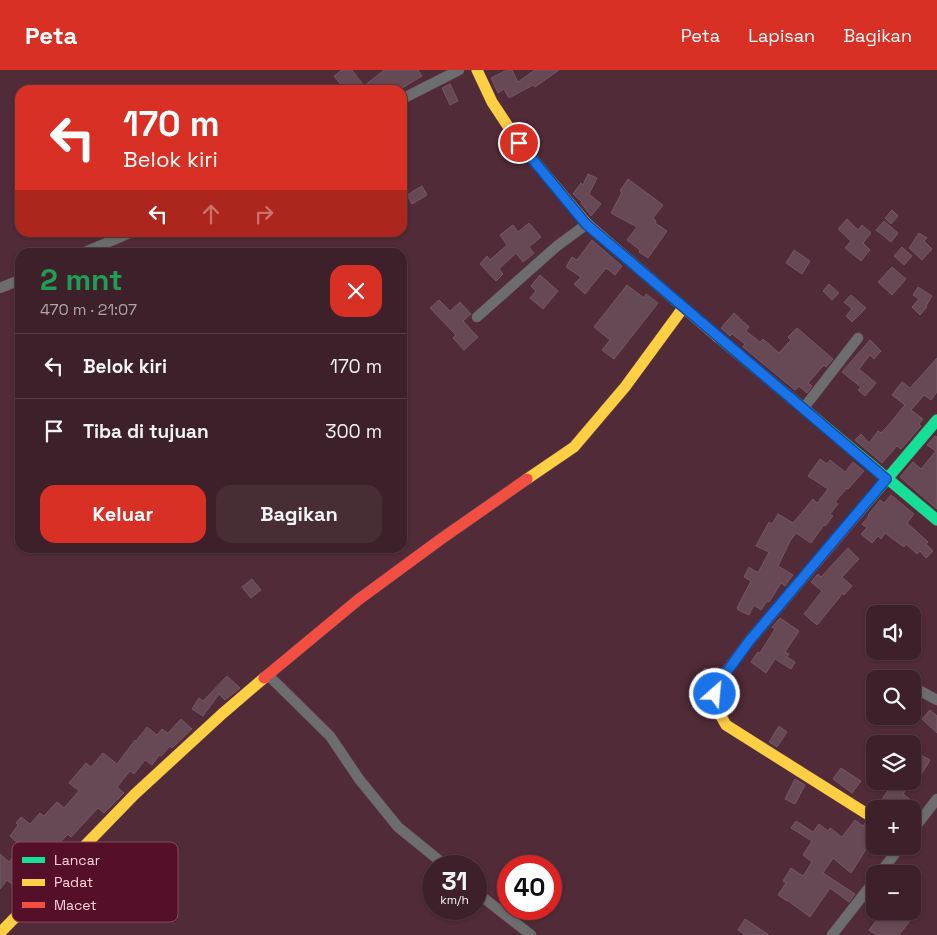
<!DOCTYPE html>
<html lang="id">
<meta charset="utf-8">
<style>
:root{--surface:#3d2029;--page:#482d35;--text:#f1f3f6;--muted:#ada3a8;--line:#563e46;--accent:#d93025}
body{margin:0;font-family:"Space Grotesk",sans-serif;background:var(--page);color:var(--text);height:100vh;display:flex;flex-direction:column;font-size:19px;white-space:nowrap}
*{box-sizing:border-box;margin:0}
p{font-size:16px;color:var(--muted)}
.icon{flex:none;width:28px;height:28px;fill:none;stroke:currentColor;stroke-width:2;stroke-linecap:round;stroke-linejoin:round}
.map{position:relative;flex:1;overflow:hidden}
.panel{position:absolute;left:15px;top:178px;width:392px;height:305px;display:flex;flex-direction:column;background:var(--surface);border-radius:15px;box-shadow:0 1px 4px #0004,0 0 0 1px var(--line)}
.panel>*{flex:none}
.hud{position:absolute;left:15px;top:15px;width:392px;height:152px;border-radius:15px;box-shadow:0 1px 4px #0004,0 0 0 1px var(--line);background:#d93025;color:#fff;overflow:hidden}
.fabs{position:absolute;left:866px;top:535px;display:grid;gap:10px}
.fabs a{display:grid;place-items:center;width:55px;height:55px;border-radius:10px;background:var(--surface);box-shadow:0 1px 4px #0004,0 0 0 1px var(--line);font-size:25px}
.speed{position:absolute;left:422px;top:785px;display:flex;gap:10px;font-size:25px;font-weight:700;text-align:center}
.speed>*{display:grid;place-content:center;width:65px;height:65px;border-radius:50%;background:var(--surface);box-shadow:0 1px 4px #0004,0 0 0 1px var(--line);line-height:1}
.speed small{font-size:12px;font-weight:400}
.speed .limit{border:8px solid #d22;background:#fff;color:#111}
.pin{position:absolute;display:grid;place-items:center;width:42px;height:42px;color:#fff;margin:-21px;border:2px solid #fff;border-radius:50%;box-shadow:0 1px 5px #0007}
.me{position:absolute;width:55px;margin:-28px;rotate:27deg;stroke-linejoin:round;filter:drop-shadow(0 0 4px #0008)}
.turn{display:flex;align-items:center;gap:18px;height:105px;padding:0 25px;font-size:22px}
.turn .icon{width:65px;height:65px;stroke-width:2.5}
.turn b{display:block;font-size:35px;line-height:42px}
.lanes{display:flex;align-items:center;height:48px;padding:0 25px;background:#0003;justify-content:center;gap:25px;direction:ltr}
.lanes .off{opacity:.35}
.round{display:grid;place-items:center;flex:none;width:52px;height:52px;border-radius:15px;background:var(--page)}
.headline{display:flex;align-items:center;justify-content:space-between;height:85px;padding:0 25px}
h1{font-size:30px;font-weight:800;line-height:38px;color:#1e9e55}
.button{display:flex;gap:10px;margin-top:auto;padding:10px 25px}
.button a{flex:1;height:58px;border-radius:15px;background:var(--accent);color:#fff;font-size:20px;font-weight:800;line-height:58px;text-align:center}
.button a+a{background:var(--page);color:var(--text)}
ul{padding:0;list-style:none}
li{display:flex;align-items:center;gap:15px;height:65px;padding:0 25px;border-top:1px solid var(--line)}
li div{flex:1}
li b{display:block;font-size:19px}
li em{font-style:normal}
header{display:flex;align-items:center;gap:30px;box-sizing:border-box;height:70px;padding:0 25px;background:var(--accent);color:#fff}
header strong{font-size:24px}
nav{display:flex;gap:28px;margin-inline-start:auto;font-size:18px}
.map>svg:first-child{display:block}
</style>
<header>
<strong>Peta</strong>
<nav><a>Peta</a><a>Lapisan</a><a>Bagikan</a></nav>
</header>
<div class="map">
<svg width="937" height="865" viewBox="0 0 937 865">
<rect width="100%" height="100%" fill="#512b37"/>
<path fill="#674855" stroke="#765764" d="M342 0H352L364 16 384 0H418L422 6 399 20H345L334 6Z
M507 0H512L518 12 535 0H559L535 17 533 15 509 28 504 19 498 23 491 8Z
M450 14 458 31 450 35 442 18Z
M588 104 597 108 589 124 601 134 591 146 581 133 582 132 573 124 581 113 583 115Z
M628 109 663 135 653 148 656 151 655 153 667 161 648 188 639 182 640 180 627 170 637 157 611 143 622 122 620 121Z
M422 116 427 125 412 134 407 125Z
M892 140 898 146 891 154 885 148Z
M847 149 858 160 862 155 871 163 863 173 870 180 861 191 845 178 851 171 838 159Z
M884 151 898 163 891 172 876 160Z
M529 153 541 167 529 177 534 183 523 192 516 183 499 199 503 204 496 211 480 194 487 186 490 190 507 175 500 165 513 155 518 162Z
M919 163 927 168 924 171 932 179 922 190 909 178Z
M592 170 622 196 615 205 606 198 585 224 574 214 581 207 566 197 572 187 577 190Z
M902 177 912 186 904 195 894 186Z
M794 180 810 191 802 204 786 193Z
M892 197 906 209 892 225 878 212Z
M540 205 558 221 543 239 530 228 536 221 531 216Z
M829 214 839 223 832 230 823 221Z
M627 215 644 228 646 224 658 233 614 289 602 280 610 270 594 257Z
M918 217 932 226 926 236 927 237 920 245 912 237 919 229 913 225Z
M851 225 866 238 852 252 846 246 852 239 844 232Z
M439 230 450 241 460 232 471 244 463 251 478 267 464 280 453 268 456 265 430 238Z
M734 243 749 257 746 261 760 272 763 269 779 283 791 270 788 267 797 258 833 289 826 297 824 295 808 313 812 316 807 323 799 316 795 320 743 277 745 274 732 264 730 266 721 258Z
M870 270 881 281 874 289 870 285 859 299 876 313 865 326 858 320 861 317 842 302Z
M937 288V322L931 330 924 325 911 340 923 349 919 354 921 356 901 379 897 376 882 393 855 370 861 364 869 373 878 361 881 363 887 357 905 335 892 325 902 312 910 318Z
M935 366 937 367V439L900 407 913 392 921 399 936 381 927 375Z
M820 389 827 394 830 390 845 402 853 392 864 401 848 419 847 418 835 432 838 434 830 444 833 446 825 456 824 455 811 473 796 463 790 471 778 496 793 505 785 516 781 513 769 532 767 531 761 540 754 535 749 545 738 540 737 538 751 511 744 507 749 497 756 502 759 501 769 482 756 476 769 452 772 454 778 444 793 453 813 429 817 433 828 419 808 406Z
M891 425 914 444 907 453 928 472 926 474 933 481 926 488 920 481 917 484 906 474 904 477 885 463 881 469 878 466 872 473 861 464 867 458 862 454 869 446 868 445 880 430 884 433Z
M848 478 859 489 842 507 852 516 844 525 843 523 817 555 804 544 822 521 811 512 818 504 821 507Z
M252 509 261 520 251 528 242 517Z
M780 548 799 561 785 582 789 584 787 587 795 592 791 599 775 589 766 603 751 592 758 582 760 583 775 559 772 557Z
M705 598 714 605 710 610 708 619 702 626 690 618Z
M227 606 240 618 225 630 219 624 203 646 192 639 199 628 203 631Z
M930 640 937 646V663L922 649Z
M181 649 192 659 172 678 170 676 161 686 159 685 152 695 145 690 134 704 130 701 117 717 124 723 104 743 98 738 71 767 68 764 47 786 55 793 48 801 38 792 31 801 26 797 12 814 7 810 0 819V784L9 792 21 776 10 766 18 755 16 753 21 747 30 754 40 743 44 746 57 732 64 738 79 721 69 713 86 693 91 697 103 683 117 694 135 670 136 671 147 657 157 665 162 659 168 663Z
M779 656 787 662 777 677 769 672Z
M912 680 930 690 918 710 912 706Z
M841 698 861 711 852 723 833 709Z
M795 709 805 715 795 734 785 729Z
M879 711H899L908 717 903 724 912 731 906 739H875L890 718Z
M855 750 863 756 865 753 875 758V765L851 803 833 788 823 803 855 824 849 832 830 818 810 847 787 830V831L778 825 786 813 783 811 791 798 803 806 812 792 803 785 812 771 791 758 796 751 813 762 819 754 828 761 830 758 842 767Z
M884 841H904L912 848 899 865H876L869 860Z
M745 849 769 865H745L738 860Z"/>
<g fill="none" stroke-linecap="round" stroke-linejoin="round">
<g stroke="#694952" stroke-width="11">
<path id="street" d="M402 29 459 0
M85 182 132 162
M0 218 20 210
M477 247 557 176 587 154
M803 339 858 268
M269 606 330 666 359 709 398 757 446 796
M913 617 937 630
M912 761 937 729
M879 804 901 776
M476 822 531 865
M832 865 875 810"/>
</g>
<g stroke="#694952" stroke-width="12">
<path id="fast" d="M718 267 937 450
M858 443 937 350"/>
</g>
<g stroke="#694952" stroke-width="12">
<path id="slow" d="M477 0 492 32 519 73 587 154 718 267
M527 409 574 377 625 317 683 238
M729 598C726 603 719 609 717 615 712 628 719 644 726 655L875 749
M0 863 135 724 222 644 264 608"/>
</g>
<g stroke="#694952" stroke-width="12">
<path id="jam" d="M729 598 750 570 858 443
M264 608 358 530 441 469 527 409"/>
</g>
<use href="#street" stroke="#6d6d6f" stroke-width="10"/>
<use href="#fast" stroke="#16e098" stroke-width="11"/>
<use href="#slow" stroke="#ffcf43" stroke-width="11"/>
<use href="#jam" stroke="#f24e42" stroke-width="11"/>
</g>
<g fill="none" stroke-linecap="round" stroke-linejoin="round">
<g stroke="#114b97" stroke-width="12">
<path id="route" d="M519 73 586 154 886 409 750 570 717 615 715 624"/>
</g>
<use href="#route" stroke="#1a73e8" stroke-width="9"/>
</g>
<rect x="12" y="772" width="166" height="80" rx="8" fill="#550f28" stroke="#87495d" stroke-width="1"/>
<rect x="22" y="787" width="23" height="6" fill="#16e098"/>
<rect x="22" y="809" width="23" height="7" fill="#ffcf43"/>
<rect x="22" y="832" width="23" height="6" fill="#f24e42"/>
<g font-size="14" fill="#fdd1da">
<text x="54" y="795">Lancar</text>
<text x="54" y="817">Padat</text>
<text x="54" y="840">Macet</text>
</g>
</svg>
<div class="fabs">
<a><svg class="icon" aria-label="sound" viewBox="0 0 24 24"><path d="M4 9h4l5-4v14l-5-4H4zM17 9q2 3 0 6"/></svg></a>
<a><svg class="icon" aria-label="search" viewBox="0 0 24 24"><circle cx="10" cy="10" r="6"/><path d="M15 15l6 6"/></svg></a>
<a><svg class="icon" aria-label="layers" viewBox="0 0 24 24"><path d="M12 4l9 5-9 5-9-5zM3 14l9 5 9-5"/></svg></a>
<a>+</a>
<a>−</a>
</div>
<div class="speed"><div>31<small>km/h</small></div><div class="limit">40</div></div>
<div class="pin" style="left:519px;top:73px;background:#d93025"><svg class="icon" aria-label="arrive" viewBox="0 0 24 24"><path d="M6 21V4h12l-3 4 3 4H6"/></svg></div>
<svg class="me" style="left:715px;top:624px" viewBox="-20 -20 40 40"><circle r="17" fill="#1a73e8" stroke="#fff" stroke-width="3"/><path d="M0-11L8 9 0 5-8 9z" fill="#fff"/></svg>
<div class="hud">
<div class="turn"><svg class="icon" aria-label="left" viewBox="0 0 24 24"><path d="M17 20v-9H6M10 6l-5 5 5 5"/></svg><div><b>170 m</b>Belok kiri</div></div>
<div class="lanes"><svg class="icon" aria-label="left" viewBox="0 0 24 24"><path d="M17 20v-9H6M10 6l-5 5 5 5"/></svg><svg class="icon off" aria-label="ahead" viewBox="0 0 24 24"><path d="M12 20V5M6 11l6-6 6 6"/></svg><svg class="icon off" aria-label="right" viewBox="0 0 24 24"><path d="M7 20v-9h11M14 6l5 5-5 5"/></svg></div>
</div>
<section class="panel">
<div class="headline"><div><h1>2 mnt</h1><p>470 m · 21:07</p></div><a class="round" style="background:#d93025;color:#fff"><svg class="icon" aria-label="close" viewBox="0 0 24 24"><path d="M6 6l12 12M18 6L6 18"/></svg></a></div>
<ul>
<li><svg class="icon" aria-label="left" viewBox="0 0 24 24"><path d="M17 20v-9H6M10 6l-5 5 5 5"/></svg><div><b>Belok kiri</b></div><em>170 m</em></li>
<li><svg class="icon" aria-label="arrive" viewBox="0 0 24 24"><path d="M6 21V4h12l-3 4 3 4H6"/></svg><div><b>Tiba di tujuan</b></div><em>300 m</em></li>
</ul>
<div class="button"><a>Keluar</a><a>Bagikan</a></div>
</section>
</div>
